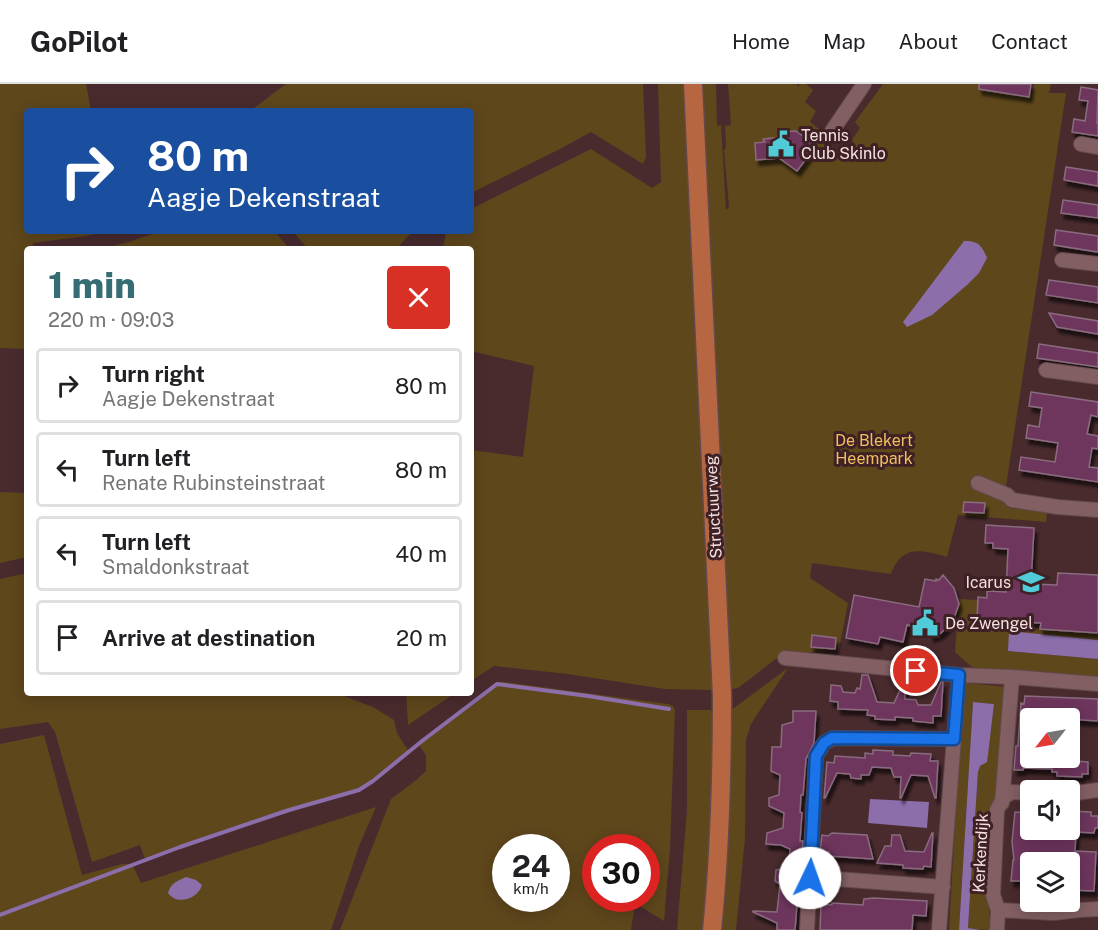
<!DOCTYPE html>
<meta charset="utf-8">
<style>
:root{--surface:#fff;--page:#f2f2f2;--text:#202124;--muted:#757577;--line:#e0e0e0;--accent:#366d75}
body{margin:0;font-family:"Public Sans",sans-serif;background:var(--page);color:var(--text);height:100vh;display:flex;flex-direction:column;font-size:22px;white-space:nowrap}
*{box-sizing:border-box;margin:0}
p{font-size:20px;color:var(--muted)}
.icon{flex:none;width:33px;height:33px;fill:none;stroke:currentColor;stroke-width:2;stroke-linecap:round;stroke-linejoin:round}
.map{position:relative;flex:1;overflow:hidden}
.panel{position:absolute;left:24px;top:162px;width:450px;height:450px;display:flex;flex-direction:column;background:var(--surface);border-radius:6px;box-shadow:0 3px 15px #0003}
.panel>*{flex:none}
.banner{position:absolute;left:24px;top:24px;width:450px;height:126px;border-radius:6px;box-shadow:0 3px 15px #0003;background:#1a4fa0;color:#fff;overflow:hidden}
.needle{width:39px;rotate:239deg}
.controls{position:absolute;left:1020px;top:624px;display:grid;gap:12px}
.controls a{display:grid;place-items:center;width:60px;height:60px;border-radius:6px;background:var(--surface);box-shadow:0 3px 15px #0003;font-size:30px}
.speed{position:absolute;left:492px;top:750px;display:flex;gap:12px;font-size:30px;font-weight:700;text-align:center}
.speed>*{display:grid;place-content:center;width:78px;height:78px;border-radius:50%;background:var(--surface);box-shadow:0 3px 15px #0003;line-height:1}
.speed small{font-size:15px;font-weight:400}
.speed .limit{border:9px solid #d22;background:#fff;color:#111}
.pin{position:absolute;display:grid;place-items:center;width:51px;height:51px;color:#fff;margin:-26px;border:3px solid #fff;border-radius:50%;box-shadow:0 2px 6px #0007}
.me{position:absolute;width:66px;margin:-33px;rotate:3deg;stroke-linejoin:round;filter:drop-shadow(0 0 4px #0008)}
.turn{display:flex;align-items:center;gap:21px;height:126px;padding:0 24px;font-size:27px}
.turn .icon{width:78px;height:78px;stroke-width:2.5}
.turn b{display:block;font-size:42px;line-height:51px}
.round{display:grid;place-items:center;flex:none;width:63px;height:63px;border-radius:6px;background:var(--page)}
.overview{display:flex;align-items:center;justify-content:space-between;height:102px;padding:0 24px}
h1{font-size:36px;font-weight:800;line-height:45px;color:var(--accent)}
ul{padding:0;list-style:none}
li{display:flex;align-items:center;gap:18px;height:75px;margin:0 12px 9px;padding:0 12px;border:3px solid var(--line);border-radius:6px}
li div{flex:1}
li b{display:block;font-size:22px}
li em{font-style:normal}
header{display:flex;align-items:center;gap:36px;box-sizing:border-box;height:84px;padding:0 30px;background:var(--surface);border-bottom:2px solid var(--line)}
header strong{font-size:28px}
nav{display:flex;gap:33px;margin-inline-start:auto;font-size:21px}
.map>svg:first-child{display:block}
</style>
<header>
<strong>GoPilot</strong>
<nav><a>Home</a><a>Map</a><a>About</a><a>Contact</a></nav>
</header>
<div class="map">
<svg width="1098" height="846" viewBox="0 0 1098 846">
<defs>
<filter id="shadow"><feDropShadow dx="3" dy="5.5" stdDeviation="1.5" flood-color="#0009"/></filter>
</defs>
<rect width="100%" height="100%" fill="#492b2e"/>
<path fill="#5f471c" fill-rule="evenodd" d="M0 0H86L91 27H27V147H107L86 152 33 159 32 165H27V172L24 177H27V265L0 264Z
M286 0H643L646 73 643 80 591 48 562 64 471 109V27H250Z
M658 0H684L713 606 665 605 568 590 494 582 471 597V366L523 373 534 282 471 267V165H441L444 160 446 147H471V125L591 65 652 104 661 98Z
M699 0H716L717 42 721 41 726 126 729 123 724 66 726 64 725 42 731 41 728 0H797L798 3 800 0H806L813 6 805 18 816 27 810 38 819 45 814 50 844 71 854 59 852 56 860 44 855 38 883 0H998V5L1032 10 1034 0H1051L1049 9H1066L1006 402 998 400 1000 415 1009 424 1047 428 1046 438 958 431 947 473C922 466 902 460 891 490L812 479 810 494 848 519 839 565 781 571 738 604 728 606Z
M161 147H275L289 165H100L129 158Z
M293 147H413L396 165H308Z
M0 408 27 409V473L0 479Z
M27 489V609H336L373 623 394 636 397 649 409 668 360 705 291 725 215 749 145 775 140 761 92 778 55 648 48 638 0 645V495Z
M959 515 977 516V526L981 538 1098 550V556L1010 548 1008 567 1098 575V594L996 587 972 583 966 578 955 568Z
M788 584 751 640 746 656 745 754 736 846H720L731 624H734Z
M498 598H505L668 620 673 622 675 626 670 765 664 837 635 819 631 846H340L391 715 415 697 426 687V671L418 660ZM506 764H556V814H506ZM596 764H646V814H596Z
M966 599 1007 603 1004 708 996 710 989 832H995L994 846 968 845 978 688 980 682 987 677 994 620 973 618 959 846H949L959 671Z
M406 609H455L408 641Z
M687 626H711L713 631 714 663 706 846H677L687 726Z
M44 651 82 791 122 780H132L141 799 376 723 359 762 331 846H0V660Z"/>
<path fill="#8b6eaa" d="M964 157C977 156 982 161 987 174L979 189 967 201 932 231 907 243 903 238Z
M1009 547 1098 556V575L1008 567Z
M973 618 994 620 988 671 987 678 980 682 978 688 968 844 980 846H959Z
M870 715 929 718 927 744 868 739Z
M186 793 196 796 202 801C198 815 177 822 168 809 171 799 177 797 186 793Z"/>
<g fill="none" stroke-linecap="round" stroke-linejoin="round">
<path stroke="#8b6eaa" stroke-width="4" d="M0 831 180 763 289 726 359 706 373 697 422 657 497 600 588 612 669 625"/>
</g>
<path fill="#6e355d" stroke="#896c7f" stroke-width="1.5" filter="url(#shadow)" d="M979 0H1031L1029 13 979 5Z
M1081 3 1098 6 1097 39H1098V52L1072 48 1074 35 1085 37 1088 17 1079 16Z
M796 47 816 62 797 87 779 74 756 76 755 59 765 58 763 55 781 53 780 48Z
M1066 83 1098 88V102L1064 96Z
M1063 116 1098 121V134L1061 129Z
M1056 146 1098 152V168L1054 161Z
M1049 196 1098 203V219L1046 211Z
M1049 229 1098 237V250L1057 243Z
M1039 260 1098 269V283L1037 274Z
M1031 308 1098 318V333L1091 331 1087 350 1098 352V365L1092 364 1089 383 1098 384V398L1019 386 1021 373 1055 378 1058 359 1026 354 1028 341 1039 343 1042 324 1029 322Z
M964 418 985 419 984 429 963 428Z
M986 441 1034 444 1031 500 1057 501 1058 489 1098 491V549L1040 545 1041 539 977 536 978 513 987 514V507L1006 508 1008 465 993 464V459H985Z
M943 491 954 504 959 520 953 537 941 549 931 553 930 547 927 546V545L907 541 903 558 880 553 878 560 846 554 854 511 919 523 925 495 936 497V495L939 496Z
M812 551 836 554 835 565 811 563Z
M862 591H868L877 618 894 619 905 595V615L916 616 918 621H931L941 598H943L941 632H933V639L913 637V634L895 633V636L875 635V632L867 631 868 626 838 625V618L830 617 831 601 841 602 843 608 855 609 857 604 860 605Z
M1025 612 1098 615V637L1035 633V634H1030V674H1061V676L1088 678V690H1082V693L1057 692V688H1052V685L1023 684V686H1014L1016 662H1018L1021 619 1024 620Z
M793 627H816L814 659 806 675 803 711H801L800 728 802 729 800 757H803L799 820H797L795 846H777V839L753 828V827L777 828 780 800 775 797 776 786 789 783 790 765 781 761 766 760 767 749 783 744 784 729 769 722V714L779 711 780 691 771 687 772 663H781L782 641 793 638Z
M873 666 893 667V671L910 672 911 669 931 670 930 677H938L936 714H935L928 692 911 691 901 714H900L901 693H894L891 684 872 683 869 691H861V695L851 694 850 690 837 689 825 714H824L827 678 834 679 835 672 865 674V669L873 670Z
M1070 727 1091 728V732H1098V744H1095L1094 749 1076 748 1075 767 1096 768 1094 807 1070 806V778H1030V784H1026V797H1011L1013 776H1014L1012 758 1015 728 1029 729V739H1030V746H1070Z
M832 749 867 751 873 775 828 772 829 768H820L822 751 828 752Z
M932 749H933L931 783 924 782 923 785 903 784V781L877 779 885 762H891L892 751H900L905 767 924 768Z
M874 814 927 817 926 832 913 831 912 846H820L821 820 832 821V819L863 821 864 815Z"/>
<g fill="none" stroke-linecap="round" stroke-linejoin="round">
<g stroke="#62494b" stroke-width="16">
<path id="minor" d="M832 47 864 0
M1081 60 1098 63
M1062 176 1098 180
M1046 286 1098 293
M978 399 1007 411 1012 416 1058 423 1098 426
M785 574 959 591 1012 593 1098 600
M1030 709 1012 708 1004 713 997 726 993 811 998 826 1054 829 1079 826 1098 825
M1070 710 1098 706
M1002 719 1012 593
M810 793 943 803
M807 846 816 672 824 659 833 654 954 655
M939 846 959 591
M997 846 998 826"/>
</g>
<g stroke="#62494b" stroke-width="21">
<path id="major" d="M693 0 722 612C722 690 720 768 712 846"/>
</g>
<use href="#minor" stroke="#825f62" stroke-width="14"/>
<use href="#major" stroke="#b76642" stroke-width="18"/>
</g>
<g fill="none" stroke-linecap="round" stroke-linejoin="round">
<g stroke="#114b97" stroke-width="15">
<path id="route" d="M810 794 816 672 824 659 832 654 954 655 959 591 916 587"/>
</g>
<use href="#route" stroke="#1a73e8" stroke-width="10"/>
</g>
<defs>
<g id="civic-bare" transform="scale(2.07)"><path d="M-.6-6.5H3V-4.5H.6V-3L4-1V1h2V6H-6V1h2V-1L-.6-3ZM-1.2 2.5V6h2.4V2.5Z" fill="#52cbd9" stroke="#3e2124" stroke-width="2.5" paint-order="stroke"/></g>
<g id="school-bare" transform="scale(2.07)"><path d="M0-5L7-2L0 1L-7-2ZM-4 1L0 2.5L4 1V4Q0 6-4 4Z" fill="#52cbd9" stroke="#3e2124" stroke-width="2.5" paint-order="stroke"/></g>
</defs>
<g fill-rule="evenodd">
<use href="#civic-bare" x="781" y="60"/>
<use href="#school-bare" x="1031" y="498"/>
<use href="#civic-bare" x="925" y="539"/>
</g>
<g text-anchor="middle" stroke-width="6" stroke-linejoin="round" paint-order="stroke">
<g font-size="16" fill="#f5e1e2" stroke="#3e2124" text-anchor="start">
<text x="801" y="57">Tennis<tspan x="801" dy="18">Club Skinlo</tspan></text>
<text x="1011" y="504" text-anchor="end">Icarus</text>
<text x="945" y="545">De Zwengel</text>
</g>
<g font-size="16" fill="#f3be60" stroke="#3e2124">
<text x="874" y="362">De Blekert<tspan x="874" dy="18">Heempark</tspan></text>
</g>
<g font-size="16" fill="#f5e1e2" stroke="#3e2124">
<text transform="translate(713 423) rotate(-93)" y="6">Structuurweg</text>
<text transform="translate(980 769) rotate(-87)" y="6">Kerkendijk</text>
</g>
</g>
</svg>
<div class="controls">
<a><svg class="needle" viewBox="-14 -14 28 28"><path d="M0-13l5 13h-10z" fill="#e53935"/><path d="M0 13l5-13h-10z" fill="#757577"/></svg></a>
<a><svg class="icon" aria-label="sound" viewBox="0 0 24 24"><path d="M4 9h4l5-4v14l-5-4H4zM17 9q2 3 0 6"/></svg></a>
<a><svg class="icon" aria-label="layers" viewBox="0 0 24 24"><path d="M12 4l9 5-9 5-9-5zM3 14l9 5 9-5"/></svg></a>
</div>
<div class="speed"><div>24<small>km/h</small></div><div class="limit">30</div></div>
<div class="pin" style="left:916px;top:587px;background:#d93025"><svg class="icon" aria-label="arrive" viewBox="0 0 24 24"><path d="M6 21V4h12l-3 4 3 4H6"/></svg></div>
<svg class="me" style="left:810px;top:794px" viewBox="-20 -20 40 40"><circle r="19" fill="#fff"/><path d="M0-13L10 11 0 6-10 11z" fill="#1a73e8"/></svg>
<div class="banner">
<div class="turn"><svg class="icon" aria-label="right" viewBox="0 0 24 24"><path d="M7 20v-9h11M14 6l5 5-5 5"/></svg><div><b>80 m</b>Aagje Dekenstraat</div></div>
</div>
<section class="panel">
<div class="overview"><div><h1>1 min</h1><p>220 m · 09:03</p></div><a class="round" style="background:#d93025;color:#fff"><svg class="icon" aria-label="close" viewBox="0 0 24 24"><path d="M6 6l12 12M18 6L6 18"/></svg></a></div>
<ul>
<li><svg class="icon" aria-label="right" viewBox="0 0 24 24"><path d="M7 20v-9h11M14 6l5 5-5 5"/></svg><div><b>Turn right</b><p>Aagje Dekenstraat</p></div><em>80 m</em></li>
<li><svg class="icon" aria-label="left" viewBox="0 0 24 24"><path d="M17 20v-9H6M10 6l-5 5 5 5"/></svg><div><b>Turn left</b><p>Renate Rubinsteinstraat</p></div><em>80 m</em></li>
<li><svg class="icon" aria-label="left" viewBox="0 0 24 24"><path d="M17 20v-9H6M10 6l-5 5 5 5"/></svg><div><b>Turn left</b><p>Smaldonkstraat</p></div><em>40 m</em></li>
<li><svg class="icon" aria-label="arrive" viewBox="0 0 24 24"><path d="M6 21V4h12l-3 4 3 4H6"/></svg><div><b>Arrive at destination</b></div><em>20 m</em></li>
</ul>
</section>
</div>
